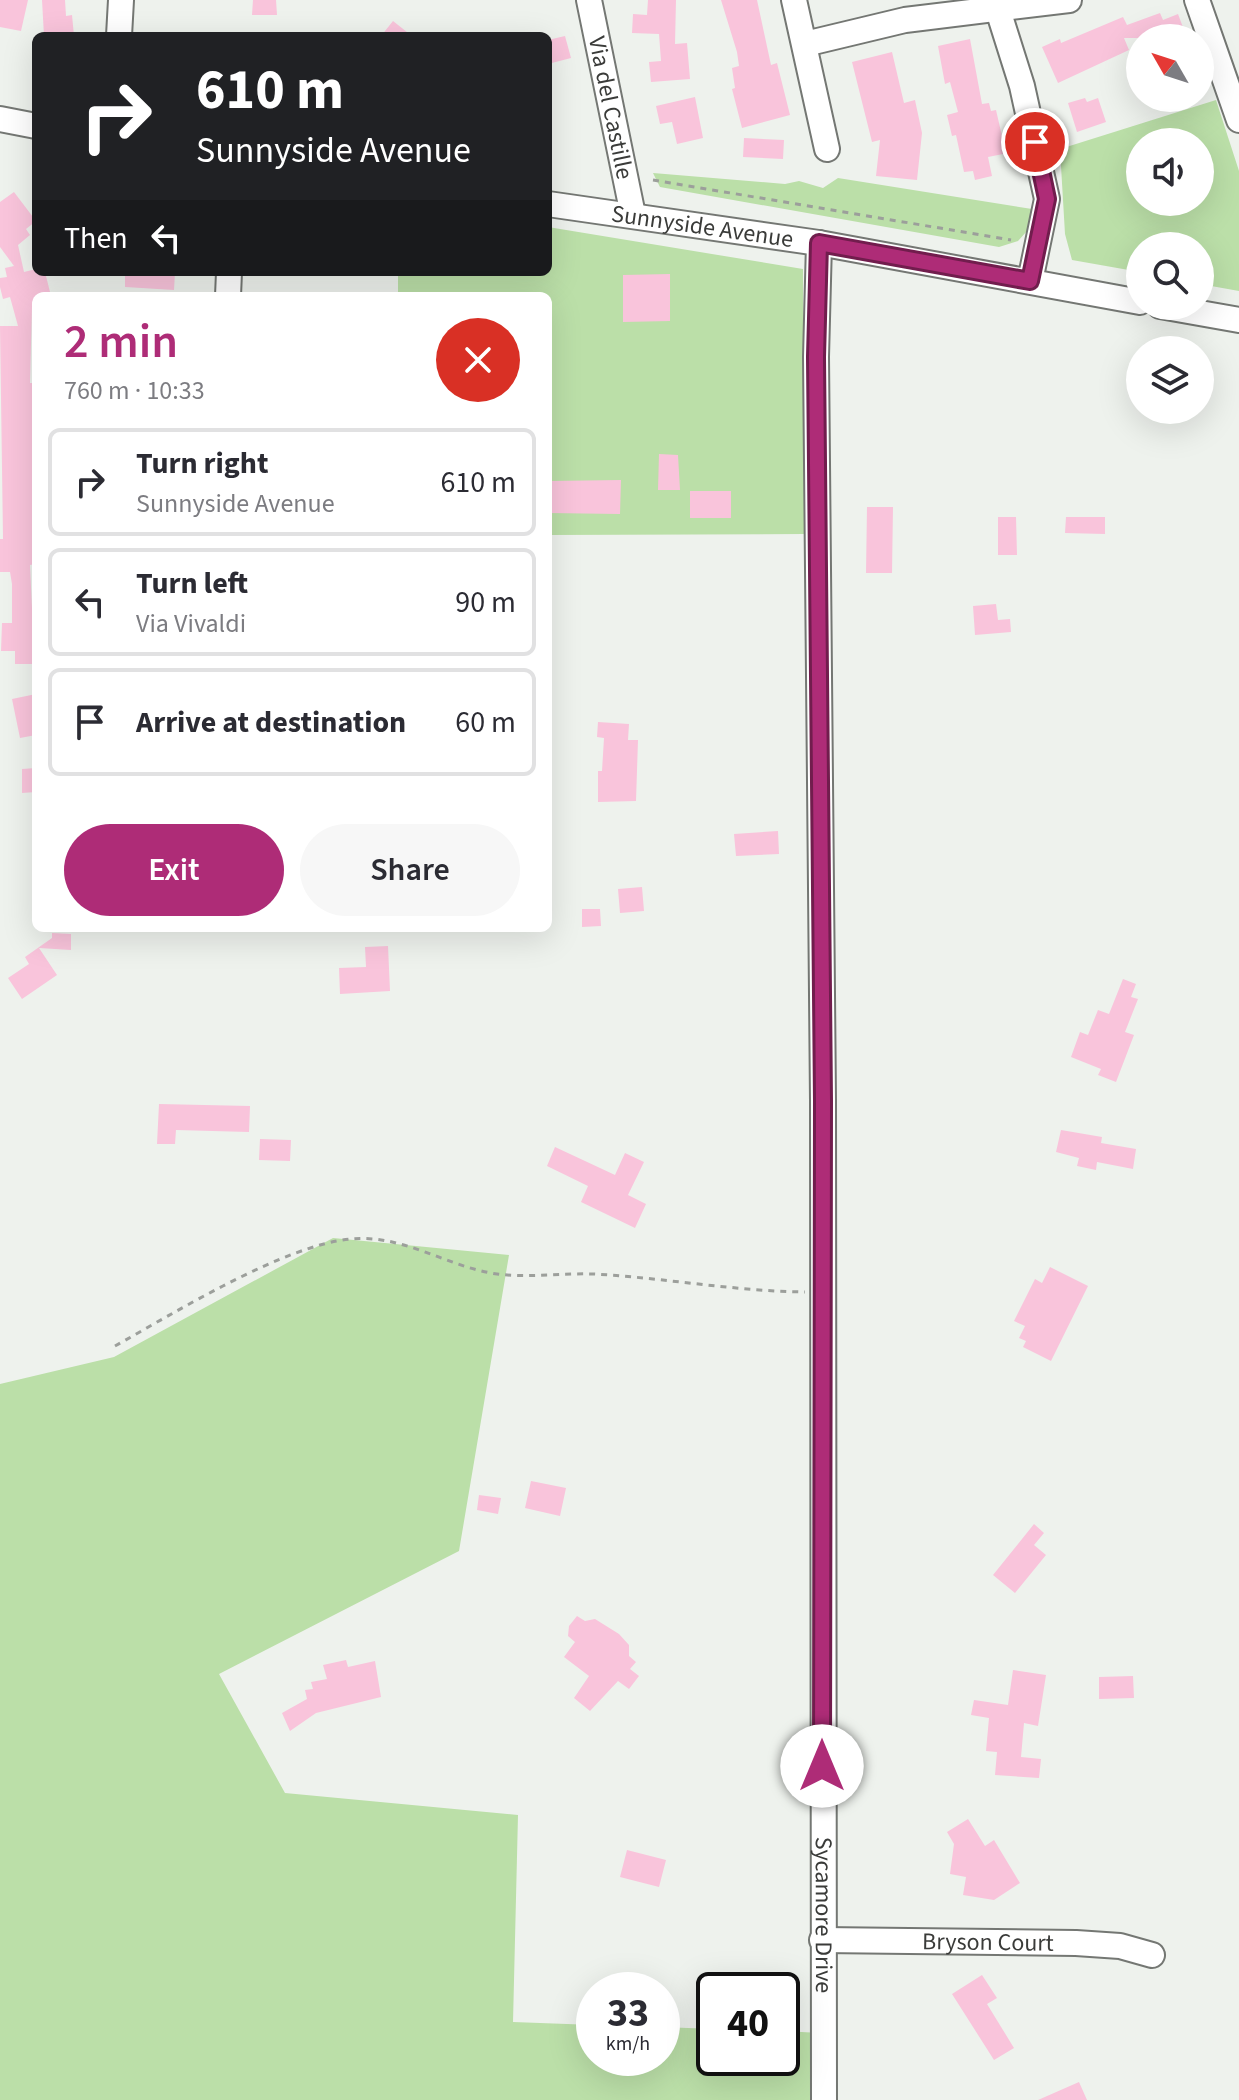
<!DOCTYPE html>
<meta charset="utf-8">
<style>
:root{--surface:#fff;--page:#f7f7f7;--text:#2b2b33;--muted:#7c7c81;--line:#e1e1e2;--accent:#ae2c77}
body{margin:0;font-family:"Source Sans 3",sans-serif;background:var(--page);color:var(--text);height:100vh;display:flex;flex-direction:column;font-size:30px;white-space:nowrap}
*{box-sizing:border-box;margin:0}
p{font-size:26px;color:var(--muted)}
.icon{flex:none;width:44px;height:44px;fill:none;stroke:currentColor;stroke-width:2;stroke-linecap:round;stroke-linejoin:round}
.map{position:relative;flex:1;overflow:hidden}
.drawer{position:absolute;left:32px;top:292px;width:520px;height:640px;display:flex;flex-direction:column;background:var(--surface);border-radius:12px;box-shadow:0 8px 32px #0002}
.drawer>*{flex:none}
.hud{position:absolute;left:32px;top:32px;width:520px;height:244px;border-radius:12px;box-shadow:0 8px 32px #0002;background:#202124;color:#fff;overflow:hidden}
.needle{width:52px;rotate:309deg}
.fabs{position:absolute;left:1126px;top:24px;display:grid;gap:16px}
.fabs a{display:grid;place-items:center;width:88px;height:88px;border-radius:50%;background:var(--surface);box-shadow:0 8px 32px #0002;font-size:40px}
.speed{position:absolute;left:576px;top:1972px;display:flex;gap:16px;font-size:40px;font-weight:700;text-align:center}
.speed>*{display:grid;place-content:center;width:104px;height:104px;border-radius:50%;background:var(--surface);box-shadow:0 8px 32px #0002;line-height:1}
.speed small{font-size:20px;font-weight:400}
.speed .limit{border:4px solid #111;border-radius:12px;background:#fff;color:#111}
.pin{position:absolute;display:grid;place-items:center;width:68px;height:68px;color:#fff;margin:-34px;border:4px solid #fff;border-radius:50%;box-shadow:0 2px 8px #0007}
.me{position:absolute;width:88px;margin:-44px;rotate:0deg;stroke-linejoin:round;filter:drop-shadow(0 0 6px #0008)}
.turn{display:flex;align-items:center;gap:28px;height:168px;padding:0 32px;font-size:36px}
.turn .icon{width:104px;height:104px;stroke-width:2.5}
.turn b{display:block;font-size:56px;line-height:68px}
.then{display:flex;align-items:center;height:76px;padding:0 32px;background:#0003;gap:16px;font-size:30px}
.round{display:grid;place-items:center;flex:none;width:84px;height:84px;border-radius:42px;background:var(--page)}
.summary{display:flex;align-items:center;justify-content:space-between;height:136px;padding:0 32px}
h1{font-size:48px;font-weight:600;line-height:60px;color:var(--accent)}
.action{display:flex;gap:16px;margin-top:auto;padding:16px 32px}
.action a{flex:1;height:92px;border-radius:48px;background:var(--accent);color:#fff;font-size:32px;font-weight:600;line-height:92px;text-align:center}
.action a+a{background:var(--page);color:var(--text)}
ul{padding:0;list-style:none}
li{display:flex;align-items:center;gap:24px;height:108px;margin:0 16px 12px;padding:0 16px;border:4px solid var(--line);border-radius:12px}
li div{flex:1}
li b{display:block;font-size:30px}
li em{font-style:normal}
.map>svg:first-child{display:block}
</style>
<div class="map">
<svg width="1239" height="2100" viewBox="0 0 1239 2100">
<rect width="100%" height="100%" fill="#eef2ed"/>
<path fill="#bbdfa8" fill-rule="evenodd" d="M1216 100 1239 171V291L1200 284V246H1140V272L1072 260 1065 234 1060 149ZM1140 142H1200V202H1140Z
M653 173 785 184 799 181 823 188 838 178 1032 209 1027 231 1018 241 999 247 660 187Z
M548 227 803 269 804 534 548 535V296H398V272H548Z
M333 1238 509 1255 459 1551 219 1674 285 1793 518 1815 513 2022 594 2025V2058H662V2027L714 2029V2058H782V2031L821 2033 823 2100H0V1384L114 1357Z"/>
<path fill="#f9c4db" d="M0 0H28L21 31 0 27Z
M42 0H65L66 16 72 15 74 36H44Z
M253 0H276L277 15H252Z
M648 0H676L675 44 687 43 690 79 651 82 649 62 661 61 659 34 632 33 633 14 647 15Z
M721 0H757L771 65 777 63 790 115 742 128 732 89 735 88 732 68 739 66 737 52Z
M1160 13 1163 20 1178 14 1187 38H1124L1129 50 1058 83 1042 47 1060 39 1061 43 1123 17 1127 25Z
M393 21 412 36H381Z
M565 36 571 58 548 64V40Z
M970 39 982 104 989 103 991 111 996 110 1002 136 1010 135 1013 152 988 157 992 176 975 180 973 171 964 172 956 135 952 136 947 115 958 112 950 82 945 84 938 46Z
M892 52 904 103 915 100 922 133 917 180 876 176 880 140 872 142 852 62Z
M695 97 703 138 677 144 672 122 660 124 656 106Z
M1085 98 1087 102 1098 98 1106 122 1077 132 1068 103Z
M744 138 784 140 783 159 743 157Z
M14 192 36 221 26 229 30 235 18 245 24 272 36 269V272H45L51 296H36V305L32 306 30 383H36V564L30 565 32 608H36L35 664H15V651H1L2 623H12V584L10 572H0V539H3L0 326H18L10 297 3 299 0 287V278L7 277 5 268 14 266 0 247V202Z
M125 272H175L174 290 125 287Z
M670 274V321L623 322V275Z
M659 454 678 455 680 490H658Z
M621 480 620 514 548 513V481Z
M690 491H731V518H690Z
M867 507H893L892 573H866Z
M998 517H1016L1017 555H998Z
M1066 517H1105V534L1065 533Z
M996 604 998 620 1010 619 1011 632 975 635 973 606Z
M36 694V735L20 738 12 699Z
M598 722 629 724 628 740H638L636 801 598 802V771H602L604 738 597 737Z
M36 768V792L22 793V769Z
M778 831 779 854 736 856 734 834Z
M642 887 644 911 620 913 618 889Z
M582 909H600L601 926 582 927Z
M52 933 71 934V950L39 948 57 975 22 999 8 978 29 964 25 957 52 938Z
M388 946 390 991 340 994 339 968 366 967 365 947Z
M1123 979 1136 984 1131 997 1138 999 1125 1032 1134 1035 1116 1082 1098 1075 1101 1069 1071 1057 1080 1032 1088 1035 1098 1010 1109 1014Z
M159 1104 250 1106 249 1132 176 1130 175 1144H157Z
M1061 1130 1102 1137 1101 1143 1136 1149 1133 1169 1097 1162 1096 1170 1077 1166 1079 1158 1056 1152Z
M260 1139 291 1140 290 1161 259 1160Z
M555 1147 615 1175 625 1153 644 1162 628 1195 646 1204 635 1228 581 1202 588 1186 547 1166Z
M1050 1267 1088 1286 1051 1361 1023 1347 1026 1341 1019 1338 1025 1326 1014 1321 1035 1279 1042 1283Z
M531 1481 566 1488 560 1516 525 1508Z
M479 1495 501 1498 498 1514 477 1510Z
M1034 1524 1044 1533 1034 1545 1046 1555 1015 1593 993 1575Z
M577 1616 585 1621 595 1619 619 1634 629 1645V1656L636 1662 630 1669 639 1676 629 1689 618 1681 590 1711 574 1698 589 1676 564 1657 575 1642 568 1636 569 1626Z
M346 1660 348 1667 375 1661 381 1697 316 1713 290 1731 282 1713 307 1699 305 1690 313 1689 311 1682 327 1679 323 1665Z
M1013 1670 1046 1675 1038 1726 1024 1723 1021 1757 1041 1759 1039 1778 995 1775 997 1752 986 1751 989 1718 971 1715 974 1700 1008 1705Z
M1133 1676 1134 1698 1099 1699V1677Z
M968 1819 985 1846 994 1840 1020 1883 994 1900 963 1895 966 1877 950 1874 954 1844 947 1832Z
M627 1850 666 1860 659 1887 620 1877Z
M982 1975 997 1998 987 2004 1014 2048 994 2060 952 1994Z
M1079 2082 1087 2100H1038Z"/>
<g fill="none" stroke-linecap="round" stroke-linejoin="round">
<g stroke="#747773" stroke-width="28">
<g id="minor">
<path id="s1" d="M589 0 633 215"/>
<path d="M794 0 827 149"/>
<path d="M1197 0 1239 120"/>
<path d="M998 10 1022 86 1047 199 1030 281"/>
<path d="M119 36 121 0"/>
<path d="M805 44 905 20 1069 0"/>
<path d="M0 119 36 126"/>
<path id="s2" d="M548 204 819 243 1140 302"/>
<path id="s3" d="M819 243 816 357 823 1100 824 2100"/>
<path d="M228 296 229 272"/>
<path d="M1160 306 1239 320"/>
<path id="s4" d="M822 1940 1076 1943 1120 1946 1152 1955"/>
</g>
</g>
<path stroke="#9c9f9b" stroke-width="3" stroke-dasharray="6 6" stroke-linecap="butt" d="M653 180 1011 240
M115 1346C176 1312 284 1245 351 1239 404 1234 447 1267 497 1274 529 1278 562 1273 594 1274 665 1278 733 1291 805 1292"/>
<use href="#minor" stroke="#fff" stroke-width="24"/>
</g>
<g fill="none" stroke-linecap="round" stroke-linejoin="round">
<g stroke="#711d4d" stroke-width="20">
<path id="route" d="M822 1766 823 1100 816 357 819 243 1030 281 1047 199 1035 142"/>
</g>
<use href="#route" stroke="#ae2c77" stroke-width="14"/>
</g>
<g text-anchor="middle" stroke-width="6" stroke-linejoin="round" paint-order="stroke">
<g font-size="24" fill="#3a3b39" stroke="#eef2ed">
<text dy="8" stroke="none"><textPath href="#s1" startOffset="110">Via del Castille</textPath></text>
<text dy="8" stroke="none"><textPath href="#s2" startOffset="156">Sunnyside Avenue</textPath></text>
<text dy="8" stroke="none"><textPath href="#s3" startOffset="1672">Sycamore Drive</textPath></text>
<text dy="8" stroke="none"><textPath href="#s4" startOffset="166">Bryson Court</textPath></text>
</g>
</g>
</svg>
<div class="fabs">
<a><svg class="needle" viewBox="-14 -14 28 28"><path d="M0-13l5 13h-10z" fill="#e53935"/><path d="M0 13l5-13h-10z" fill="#7c7c81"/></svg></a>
<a><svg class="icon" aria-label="sound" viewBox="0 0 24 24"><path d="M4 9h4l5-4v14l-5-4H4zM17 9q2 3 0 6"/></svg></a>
<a><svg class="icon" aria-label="search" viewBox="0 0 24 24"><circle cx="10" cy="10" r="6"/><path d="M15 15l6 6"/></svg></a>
<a><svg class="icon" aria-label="layers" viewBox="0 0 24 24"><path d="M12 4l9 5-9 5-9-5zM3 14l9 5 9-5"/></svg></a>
</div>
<div class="speed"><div>33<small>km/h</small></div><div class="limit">40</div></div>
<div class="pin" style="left:1035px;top:142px;background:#d93025"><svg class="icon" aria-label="arrive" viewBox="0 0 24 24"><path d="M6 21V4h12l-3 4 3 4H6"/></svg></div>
<svg class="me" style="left:822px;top:1766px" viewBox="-20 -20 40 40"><circle r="19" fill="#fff"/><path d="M0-13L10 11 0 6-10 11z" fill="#ae2c77"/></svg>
<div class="hud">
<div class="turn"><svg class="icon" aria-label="right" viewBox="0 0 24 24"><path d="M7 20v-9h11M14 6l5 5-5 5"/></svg><div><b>610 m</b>Sunnyside Avenue</div></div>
<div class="then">Then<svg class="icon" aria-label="left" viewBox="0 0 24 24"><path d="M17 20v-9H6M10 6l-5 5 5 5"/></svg></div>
</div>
<section class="drawer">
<div class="summary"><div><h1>2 min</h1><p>760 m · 10:33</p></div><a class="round" style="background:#d93025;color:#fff"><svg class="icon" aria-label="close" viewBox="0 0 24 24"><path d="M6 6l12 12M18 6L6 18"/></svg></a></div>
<ul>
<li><svg class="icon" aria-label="right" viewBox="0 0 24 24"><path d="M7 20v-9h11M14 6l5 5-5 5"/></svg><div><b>Turn right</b><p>Sunnyside Avenue</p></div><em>610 m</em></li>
<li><svg class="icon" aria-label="left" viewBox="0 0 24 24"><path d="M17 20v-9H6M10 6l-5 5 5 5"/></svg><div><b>Turn left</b><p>Via Vivaldi</p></div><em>90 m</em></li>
<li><svg class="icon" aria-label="arrive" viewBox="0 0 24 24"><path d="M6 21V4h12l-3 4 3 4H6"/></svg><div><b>Arrive at destination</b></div><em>60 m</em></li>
</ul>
<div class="action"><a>Exit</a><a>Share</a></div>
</section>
</div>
